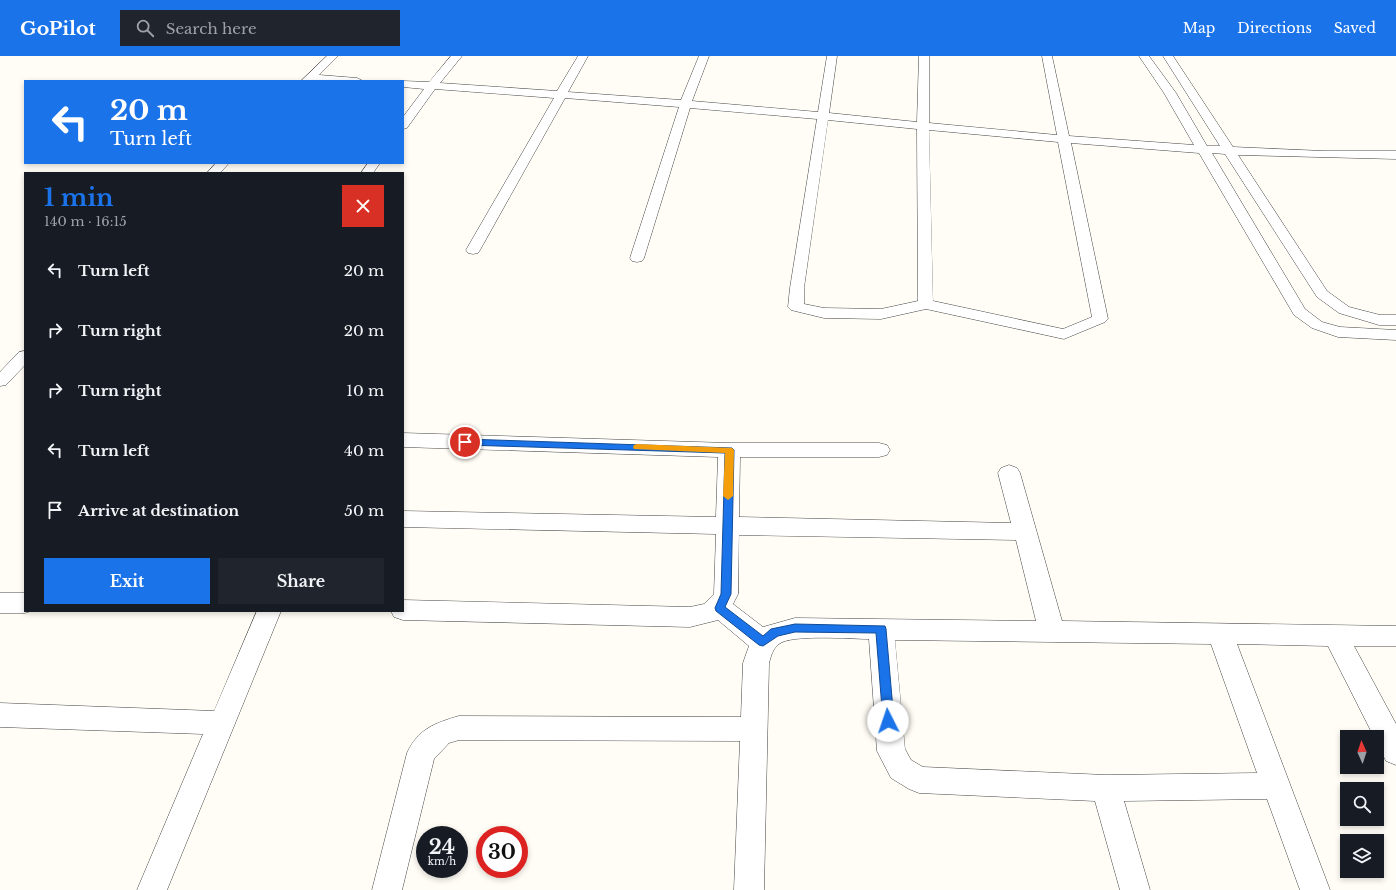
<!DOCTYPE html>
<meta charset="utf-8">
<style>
:root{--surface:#171b24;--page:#20242c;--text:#f1f3f6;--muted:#9ea1a6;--accent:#1a73e8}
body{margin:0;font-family:"Libre Baskerville",serif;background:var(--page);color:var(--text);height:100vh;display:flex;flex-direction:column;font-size:15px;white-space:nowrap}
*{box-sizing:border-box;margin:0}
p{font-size:13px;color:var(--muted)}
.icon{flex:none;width:22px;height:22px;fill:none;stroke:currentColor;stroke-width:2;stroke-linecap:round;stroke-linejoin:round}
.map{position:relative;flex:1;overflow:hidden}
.side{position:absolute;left:24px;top:116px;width:380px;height:440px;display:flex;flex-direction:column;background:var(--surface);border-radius:0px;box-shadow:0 2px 6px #0003}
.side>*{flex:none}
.guide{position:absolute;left:24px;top:24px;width:380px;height:84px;border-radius:0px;box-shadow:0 2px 6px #0003;background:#1a73e8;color:#fff;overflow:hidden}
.needle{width:26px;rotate:357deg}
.controls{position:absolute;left:1340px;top:674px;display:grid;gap:8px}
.controls a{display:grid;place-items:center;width:44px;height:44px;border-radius:0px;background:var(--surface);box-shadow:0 2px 6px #0003;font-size:20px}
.speed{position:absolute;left:416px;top:770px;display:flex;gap:8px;font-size:20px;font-weight:700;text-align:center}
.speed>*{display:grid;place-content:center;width:52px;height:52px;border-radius:50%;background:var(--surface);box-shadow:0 2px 6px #0003;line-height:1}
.speed small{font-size:10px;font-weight:400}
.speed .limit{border:6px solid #d22;background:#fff;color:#111}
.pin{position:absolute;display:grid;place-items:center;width:34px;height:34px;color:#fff;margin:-17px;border:2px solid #fff;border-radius:50%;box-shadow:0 1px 4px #0007}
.me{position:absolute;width:44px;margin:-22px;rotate:356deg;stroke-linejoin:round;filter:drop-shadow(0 0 3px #0008)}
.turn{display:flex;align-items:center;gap:14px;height:84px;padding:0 20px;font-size:18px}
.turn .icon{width:52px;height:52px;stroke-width:2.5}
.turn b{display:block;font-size:28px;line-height:34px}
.round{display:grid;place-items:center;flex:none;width:42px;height:42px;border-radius:0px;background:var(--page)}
.headline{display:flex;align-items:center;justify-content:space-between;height:68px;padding:0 20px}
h1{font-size:24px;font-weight:700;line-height:30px;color:var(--accent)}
.cta{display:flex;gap:8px;margin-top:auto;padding:8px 20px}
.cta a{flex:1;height:46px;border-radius:0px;background:var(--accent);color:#fff;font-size:16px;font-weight:700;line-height:46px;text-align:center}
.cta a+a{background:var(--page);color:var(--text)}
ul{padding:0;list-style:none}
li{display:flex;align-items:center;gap:12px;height:60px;padding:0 20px}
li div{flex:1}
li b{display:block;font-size:15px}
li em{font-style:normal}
header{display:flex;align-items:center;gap:24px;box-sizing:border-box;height:56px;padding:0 20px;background:var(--accent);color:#fff}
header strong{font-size:19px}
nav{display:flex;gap:22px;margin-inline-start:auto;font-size:14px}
.search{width:280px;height:36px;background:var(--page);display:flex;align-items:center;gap:10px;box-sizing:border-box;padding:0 14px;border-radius:0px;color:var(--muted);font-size:15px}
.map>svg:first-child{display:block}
</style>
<header>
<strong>GoPilot</strong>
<div class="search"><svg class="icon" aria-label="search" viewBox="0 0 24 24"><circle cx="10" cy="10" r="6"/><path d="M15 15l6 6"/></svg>Search here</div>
<nav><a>Map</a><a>Directions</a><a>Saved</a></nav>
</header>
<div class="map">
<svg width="1396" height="834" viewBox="0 0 1396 834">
<rect width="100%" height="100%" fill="#fffdf5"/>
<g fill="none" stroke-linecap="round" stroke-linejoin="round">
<g stroke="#444" stroke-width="1">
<path id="lane" d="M327 0H338L319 19 357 22 363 25H301Z
M451 0H462L440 27 557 35 578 0H588L568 36 681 44 699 0H709L692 45 818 56 827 0H837L829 57 917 66 919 0H929V67L1057 79 1042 0H1052L1069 80 1194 89 1164 37 1139 0H1149L1176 37 1207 90H1220L1163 0H1173L1233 91 1324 95H1396V103L1238 99 1327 235 1349 251 1380 259H1396V269H1379L1339 257 1317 241 1225 98 1212 97 1305 253 1322 266 1340 271 1396 274V284L1338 281 1312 272 1294 259 1199 97 1071 87 1108 263 1105 266 1064 283 926 253 881 263 824 262 791 254 788 251 790 232 817 63 690 52 644 202 642 205 637 206 632 205 630 202 679 51 565 42 480 194 478 197 473 198 468 197 466 194 554 42 435 33 407 72 403 73V61L424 33 403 31V25H402H403L429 26ZM828 64 917 73 918 245 881 253 824 252 804 248V232ZM929 74 1058 86 1092 261 1063 273 933 245Z
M216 107H229L220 117H207Z
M368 107H380L373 117H361Z
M25 295V309L6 329 0 330V316L19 296Z"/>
</g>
<g stroke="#444" stroke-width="1">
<path id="street" d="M403 377 729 387H879L887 389 890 394 887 399 879 401H740L739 461 1011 467 998 417 1001 412 1009 409 1017 412 1020 417 1062 565 1396 570V590H1354L1396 668V709L1386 705 1377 687V681H1374L1328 590 1237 588 1330 834H1300L1267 743 1124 745 1150 834H1120L1095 745 919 737 909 733 891 722 877 695 869 583C851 583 791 578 779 588 773 592 771 600 769 607L764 834H734L740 685 459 684 449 687 434 703 402 834H372L407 697C418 673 435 667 459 660L741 661 743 607 749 590 718 564 690 571 403 564 394 561 391 555H403V544L690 551 704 548 714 538 716 478 403 471V455L716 461 718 401 403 391ZM739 479 1016 484 1036 565 795 562 763 571 733 548 738 538ZM895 584 1211 588 1257 717 1106 719 923 711 911 704 905 693Z
M0 537H25V555H31L25 557H0Z
M257 555H281L167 834H137L203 678 0 671V647L214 655Z"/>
</g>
<use href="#lane" fill="#fff" fill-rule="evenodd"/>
<use href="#street" fill="#fff" fill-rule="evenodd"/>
</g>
<path fill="#1a73e8" stroke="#114b97" d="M465 383 732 392 734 394 731 538 725 551 763 580 771 573 795 568 885 570 886 573 894 665 892 668 888 670 884 668 883 665 876 577 795 576 778 580 763 590 759 589 716 555 715 552 721 538 725 397 465 389 461 386Z"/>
<path fill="#f59e0b" d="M637 388 732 392 734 394 733 440 728 444 723 440 725 397 634 393 633 391 634 389Z"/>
</svg>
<div class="controls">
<a><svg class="needle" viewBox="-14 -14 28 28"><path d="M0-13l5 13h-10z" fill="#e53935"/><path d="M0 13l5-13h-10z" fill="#9ea1a6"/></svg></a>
<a><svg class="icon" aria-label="search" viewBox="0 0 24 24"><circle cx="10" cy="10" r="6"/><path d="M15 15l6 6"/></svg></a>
<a><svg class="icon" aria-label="layers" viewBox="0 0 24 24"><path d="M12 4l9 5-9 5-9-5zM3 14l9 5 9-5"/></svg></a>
</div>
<div class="speed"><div>24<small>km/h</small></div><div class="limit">30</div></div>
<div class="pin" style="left:465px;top:386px;background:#d93025"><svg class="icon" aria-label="arrive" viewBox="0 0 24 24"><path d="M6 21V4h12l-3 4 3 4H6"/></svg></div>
<svg class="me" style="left:888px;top:665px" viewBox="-20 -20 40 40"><circle r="19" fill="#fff"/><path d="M0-13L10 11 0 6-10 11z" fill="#1a73e8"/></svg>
<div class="guide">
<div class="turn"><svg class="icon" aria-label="left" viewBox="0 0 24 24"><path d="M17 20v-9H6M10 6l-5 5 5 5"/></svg><div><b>20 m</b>Turn left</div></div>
</div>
<section class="side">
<div class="headline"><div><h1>1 min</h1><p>140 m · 16:15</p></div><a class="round" style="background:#d93025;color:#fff"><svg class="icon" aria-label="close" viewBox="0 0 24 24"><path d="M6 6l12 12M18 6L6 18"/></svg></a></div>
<ul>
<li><svg class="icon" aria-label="left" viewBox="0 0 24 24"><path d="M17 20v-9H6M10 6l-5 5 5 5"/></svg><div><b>Turn left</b></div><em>20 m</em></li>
<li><svg class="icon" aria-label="right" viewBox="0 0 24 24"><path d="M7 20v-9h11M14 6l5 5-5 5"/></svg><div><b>Turn right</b></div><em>20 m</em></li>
<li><svg class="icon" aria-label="right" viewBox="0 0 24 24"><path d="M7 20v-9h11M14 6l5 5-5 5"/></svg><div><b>Turn right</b></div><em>10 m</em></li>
<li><svg class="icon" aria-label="left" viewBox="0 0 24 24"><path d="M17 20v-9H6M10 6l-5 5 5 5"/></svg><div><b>Turn left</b></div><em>40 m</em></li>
<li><svg class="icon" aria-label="arrive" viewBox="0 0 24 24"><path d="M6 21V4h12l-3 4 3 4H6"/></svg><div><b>Arrive at destination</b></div><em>50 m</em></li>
</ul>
<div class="cta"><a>Exit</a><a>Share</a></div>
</section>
</div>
